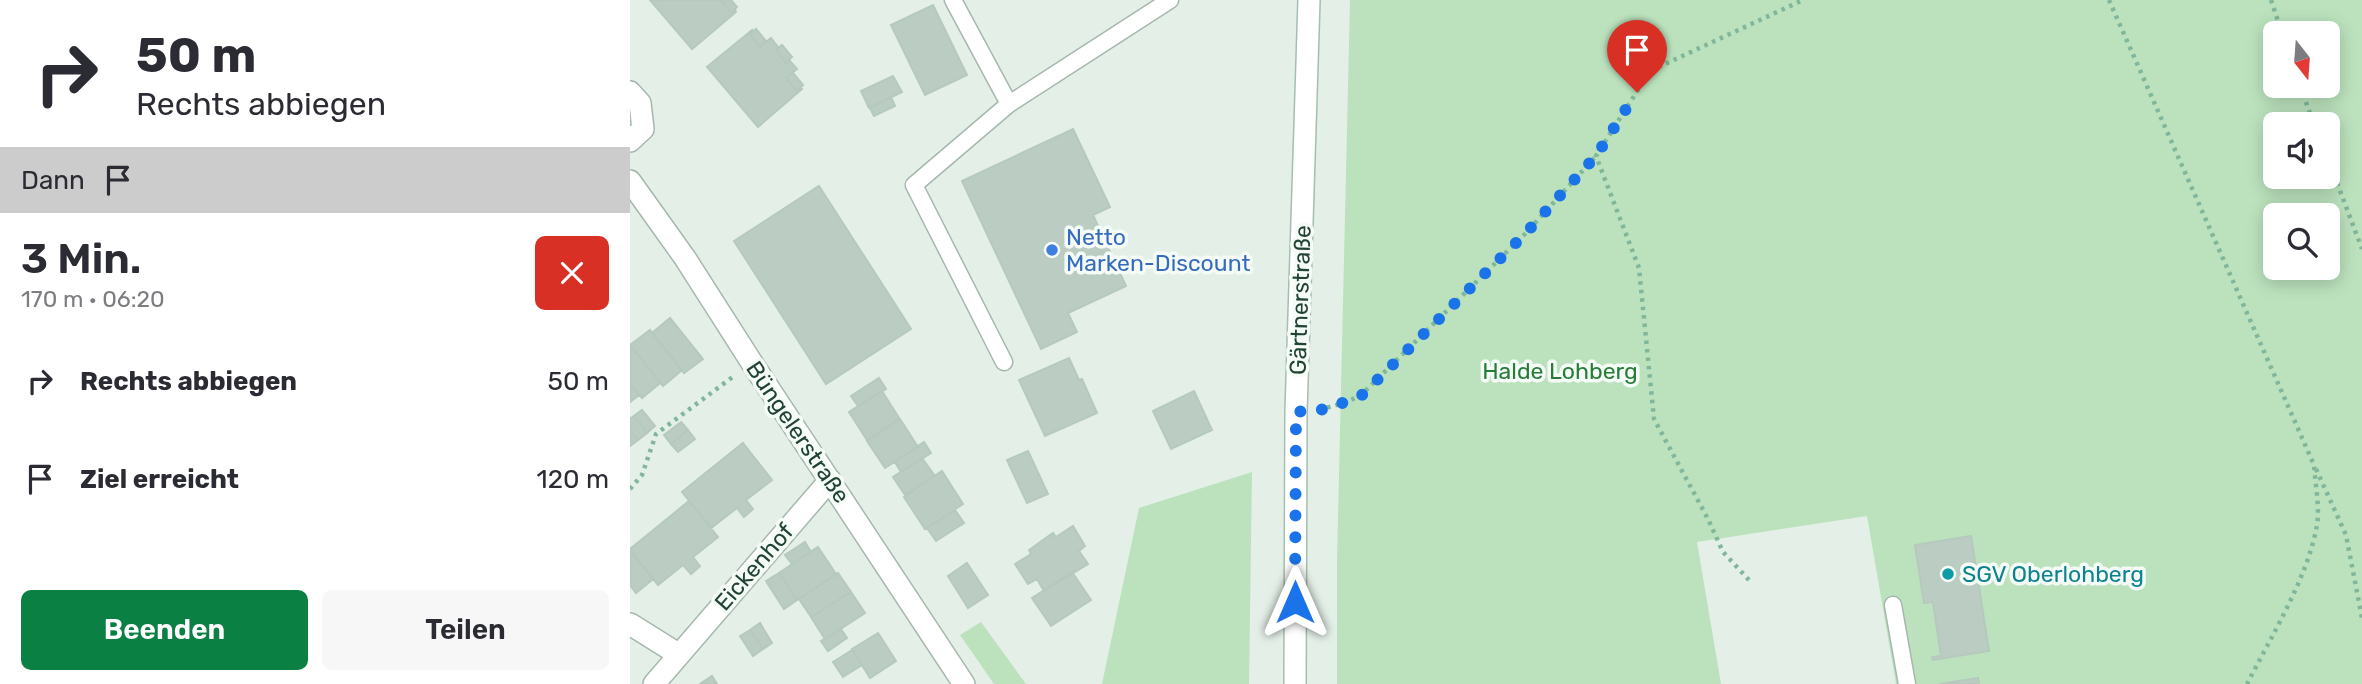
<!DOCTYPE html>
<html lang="de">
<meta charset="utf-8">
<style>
:root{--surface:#fff;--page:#f7f7f7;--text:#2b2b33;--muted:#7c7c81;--accent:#0b8043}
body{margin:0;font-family:Rubik,sans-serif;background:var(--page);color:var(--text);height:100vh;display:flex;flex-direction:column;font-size:26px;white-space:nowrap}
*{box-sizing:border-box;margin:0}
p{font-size:23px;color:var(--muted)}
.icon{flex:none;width:38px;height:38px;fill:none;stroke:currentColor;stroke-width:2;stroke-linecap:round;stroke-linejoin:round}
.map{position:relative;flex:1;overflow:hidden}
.side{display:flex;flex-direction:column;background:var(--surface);width:630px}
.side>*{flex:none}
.banner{background:#fff;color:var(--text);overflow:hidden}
.needle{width:46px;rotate:163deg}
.fabs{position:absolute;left:1633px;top:21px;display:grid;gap:14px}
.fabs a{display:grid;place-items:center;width:77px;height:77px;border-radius:10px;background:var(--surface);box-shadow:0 4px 18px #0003;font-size:35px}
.pin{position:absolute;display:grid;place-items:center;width:60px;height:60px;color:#fff;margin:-72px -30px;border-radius:50% 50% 50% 0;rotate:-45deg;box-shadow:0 0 7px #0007}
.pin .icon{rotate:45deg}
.me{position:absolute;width:77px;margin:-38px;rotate:0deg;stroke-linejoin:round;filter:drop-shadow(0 0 5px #0008)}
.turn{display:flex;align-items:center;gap:24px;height:147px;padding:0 21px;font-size:32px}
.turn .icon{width:91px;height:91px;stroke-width:2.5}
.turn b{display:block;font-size:49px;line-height:60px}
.then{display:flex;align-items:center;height:66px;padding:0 21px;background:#0003;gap:14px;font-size:26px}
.round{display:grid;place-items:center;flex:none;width:74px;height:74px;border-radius:10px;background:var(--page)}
.head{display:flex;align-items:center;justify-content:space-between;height:119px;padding:0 21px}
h1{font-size:42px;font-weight:600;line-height:52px}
.action{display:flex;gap:14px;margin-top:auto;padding:14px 21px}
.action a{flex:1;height:80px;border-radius:10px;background:var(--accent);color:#fff;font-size:28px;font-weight:600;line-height:80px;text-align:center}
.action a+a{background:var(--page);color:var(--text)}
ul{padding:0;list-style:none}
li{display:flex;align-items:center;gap:21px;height:98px;padding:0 21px}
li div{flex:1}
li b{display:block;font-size:26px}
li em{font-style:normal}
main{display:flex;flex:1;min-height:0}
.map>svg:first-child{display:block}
</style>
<main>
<section class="side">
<div class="banner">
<div class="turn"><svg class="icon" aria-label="right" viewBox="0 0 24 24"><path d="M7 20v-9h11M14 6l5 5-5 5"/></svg><div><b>50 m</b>Rechts abbiegen</div></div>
<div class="then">Dann<svg class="icon" aria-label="arrive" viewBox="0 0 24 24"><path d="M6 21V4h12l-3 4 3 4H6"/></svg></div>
</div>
<div class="head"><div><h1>3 Min.</h1><p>170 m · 06:20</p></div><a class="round" style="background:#d93025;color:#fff"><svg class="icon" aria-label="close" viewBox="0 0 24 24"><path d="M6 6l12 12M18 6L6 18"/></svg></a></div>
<ul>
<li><svg class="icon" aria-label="right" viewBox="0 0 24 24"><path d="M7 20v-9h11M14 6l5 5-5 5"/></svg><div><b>Rechts abbiegen</b></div><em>50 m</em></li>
<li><svg class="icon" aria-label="arrive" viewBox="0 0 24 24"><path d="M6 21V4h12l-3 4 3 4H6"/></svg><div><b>Ziel erreicht</b></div><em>120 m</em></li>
</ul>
<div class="action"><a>Beenden</a><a>Teilen</a></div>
</section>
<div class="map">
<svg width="1732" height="684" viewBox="0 0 1732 684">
<rect width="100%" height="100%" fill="#e4efe8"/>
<path fill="#bbe2bd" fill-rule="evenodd" d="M720 0H1732V684H1266L1237 516 1067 542 1091 684H707V561ZM1645 33H1698V86H1645ZM1645 124H1698V177H1645ZM1645 215H1698V268H1645Z
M622 472 619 684H472L509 508Z
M351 622 396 684H364L330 635Z"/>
<path fill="#bbcdc3" stroke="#b5c9bd" stroke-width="2" d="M20 0H91L101 13 105 9 106 12 62 49Z
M91 0H101L107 7 101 13Z
M303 5 337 75 295 95 261 25Z
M126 29 136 41 130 47 120 34Z
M122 30 123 32 120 34 130 47 141 38 148 47 146 50 156 63 159 60 167 69 156 78 167 91 171 88 172 89 128 127 77 67Z
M152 45 162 57 156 63 146 50Z
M163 73 173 85 167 91 156 78Z
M263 76 272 92 239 108 231 91Z
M261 97 265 106 244 116 240 108Z
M443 129 480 207 463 215 496 286 438 313 447 332 411 349 332 181Z
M189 186 281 329 196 384 104 241Z
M40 318 73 359 54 373 22 333Z
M20 330 52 370 33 386 0 345Z
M0 345 30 383 12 398 0 383Z
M439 358 449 380 452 379 467 413 415 436 389 380Z
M249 378 256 389 228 406 221 396Z
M0 384 9 395 0 402Z
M252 391 269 418 237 440 219 412Z
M564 391 582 430 541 449 523 411Z
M12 410 25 426 17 433 4 416Z
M4 416 17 433 8 440 0 430V419Z
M270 419 288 447 255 468 237 441Z
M51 422 58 430 41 444 34 435Z
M0 430 8 440 0 446Z
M58 430 65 439 48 452 41 444Z
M294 442 301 453 271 472 265 462Z
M113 443 142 480 116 500 123 509 114 517 107 508 81 528 52 492Z
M398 451 418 494 397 503 377 460Z
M292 458 305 476 275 495 263 477Z
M312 471 333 504 295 529 274 497Z
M59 501 88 537 63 557 70 566 61 574 53 565 28 585 0 549Z
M325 510 334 523 306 541 297 528Z
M443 526 455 546 449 551 458 564 414 591 407 579 398 584 385 564 401 554 399 550 423 533 426 537Z
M1341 536 1359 651 1303 660 1302 657 1311 656 1303 602 1294 603 1285 545Z
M175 542 181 552 162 564 155 555Z
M188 547 206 574 167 600 149 573Z
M0 551 23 579 6 593 0 585Z
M337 563 358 595 338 608 318 576Z
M442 572 461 600 421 626 402 598Z
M149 573 167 600 154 609 136 581Z
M208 573 221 592 181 617 169 599Z
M221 592 235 613 195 639 181 617Z
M130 623 142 643 133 649 120 630Z
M211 629 217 638 198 651 191 641Z
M120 630 133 649 123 656 110 636Z
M248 633 266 661 240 678 222 649Z
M222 650 232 665 213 677 203 662Z
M82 676 87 684H70Z
M1348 678 1349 684H1310Z"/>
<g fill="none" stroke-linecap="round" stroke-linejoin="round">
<g stroke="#a6b8ae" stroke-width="19">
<path id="lane" d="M323 0 379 104
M374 362 284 185 379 104 540 0
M1263 605 1277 684"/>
</g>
<g stroke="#a6b8ae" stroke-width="24">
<path id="street" d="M0 92 10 103 13 129 0 141
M0 181 55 258 122 363 334 684
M0 624 48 654
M24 684 200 480"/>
</g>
<g stroke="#a4bfb0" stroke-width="24">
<path id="secondary" d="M665 684 666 412 679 0"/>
</g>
<path stroke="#81b69a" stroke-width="4.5" stroke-dasharray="3.5 5" stroke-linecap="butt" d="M1479 0 1684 465C1685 483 1690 506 1687 525 1678 577 1641 637 1617 684
M1641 0 1652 33
M1670 86 1684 124
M1698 159 1732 249
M689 410 717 402 731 395 895 234 966 156
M1686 469 1716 535 1732 618
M0 489 12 475 26 434 104 376
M1119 580 1093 552 1078 519 1024 419 1009 268 966 156 1020 71 1173 0"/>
<use href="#lane" stroke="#fff" stroke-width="16"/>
<use href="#street" stroke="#fff" stroke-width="21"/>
<use href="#secondary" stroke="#fff" stroke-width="21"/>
</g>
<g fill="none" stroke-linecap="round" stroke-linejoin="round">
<path stroke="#1a73e8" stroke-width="12" stroke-dasharray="0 21.6" d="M665 602 666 412 698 409 732 395 895 234 966 156 1007 92"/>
</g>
<circle fill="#3f7fe0" stroke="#f5fbf7" stroke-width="2.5" cx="422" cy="250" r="7"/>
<circle fill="#0f9aa8" stroke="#f5fbf7" stroke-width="2.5" cx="1318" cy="574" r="7"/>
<g text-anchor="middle" stroke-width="7" stroke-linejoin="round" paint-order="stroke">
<g font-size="23" fill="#366cbe" stroke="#f5fbf7" text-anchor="start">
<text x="436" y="245">Netto<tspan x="436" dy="26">Marken-Discount</tspan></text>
</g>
<g font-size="23" fill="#214333" stroke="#f5fbf7">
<text transform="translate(670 300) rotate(-88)" y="8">Gärtnerstraße</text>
<text transform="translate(168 432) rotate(56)" y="8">Büngelerstraße</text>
<text transform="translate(124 567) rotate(-49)" y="8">Eickenhof</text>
</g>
<g font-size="23" fill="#267e36" stroke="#f5fbf7">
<text x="930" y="379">Halde Lohberg</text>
</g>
<g font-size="23" fill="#0d838f" stroke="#f5fbf7" text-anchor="start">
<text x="1332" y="582">SGV Oberlohberg</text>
</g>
</g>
</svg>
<div class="fabs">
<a><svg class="needle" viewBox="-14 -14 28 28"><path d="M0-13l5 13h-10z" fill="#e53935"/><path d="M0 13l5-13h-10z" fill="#7c7c81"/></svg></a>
<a><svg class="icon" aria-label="sound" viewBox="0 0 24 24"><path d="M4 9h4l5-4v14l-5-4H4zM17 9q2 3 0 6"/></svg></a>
<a><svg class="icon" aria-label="search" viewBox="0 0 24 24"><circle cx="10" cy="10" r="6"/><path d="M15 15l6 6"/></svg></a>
</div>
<div class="pin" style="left:1007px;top:92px;background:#d93025"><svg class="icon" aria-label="arrive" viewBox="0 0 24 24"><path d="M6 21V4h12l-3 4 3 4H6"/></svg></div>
<svg class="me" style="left:665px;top:602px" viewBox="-20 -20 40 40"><path d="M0-17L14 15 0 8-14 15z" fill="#1a73e8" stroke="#fff" stroke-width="4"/></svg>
</div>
</main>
